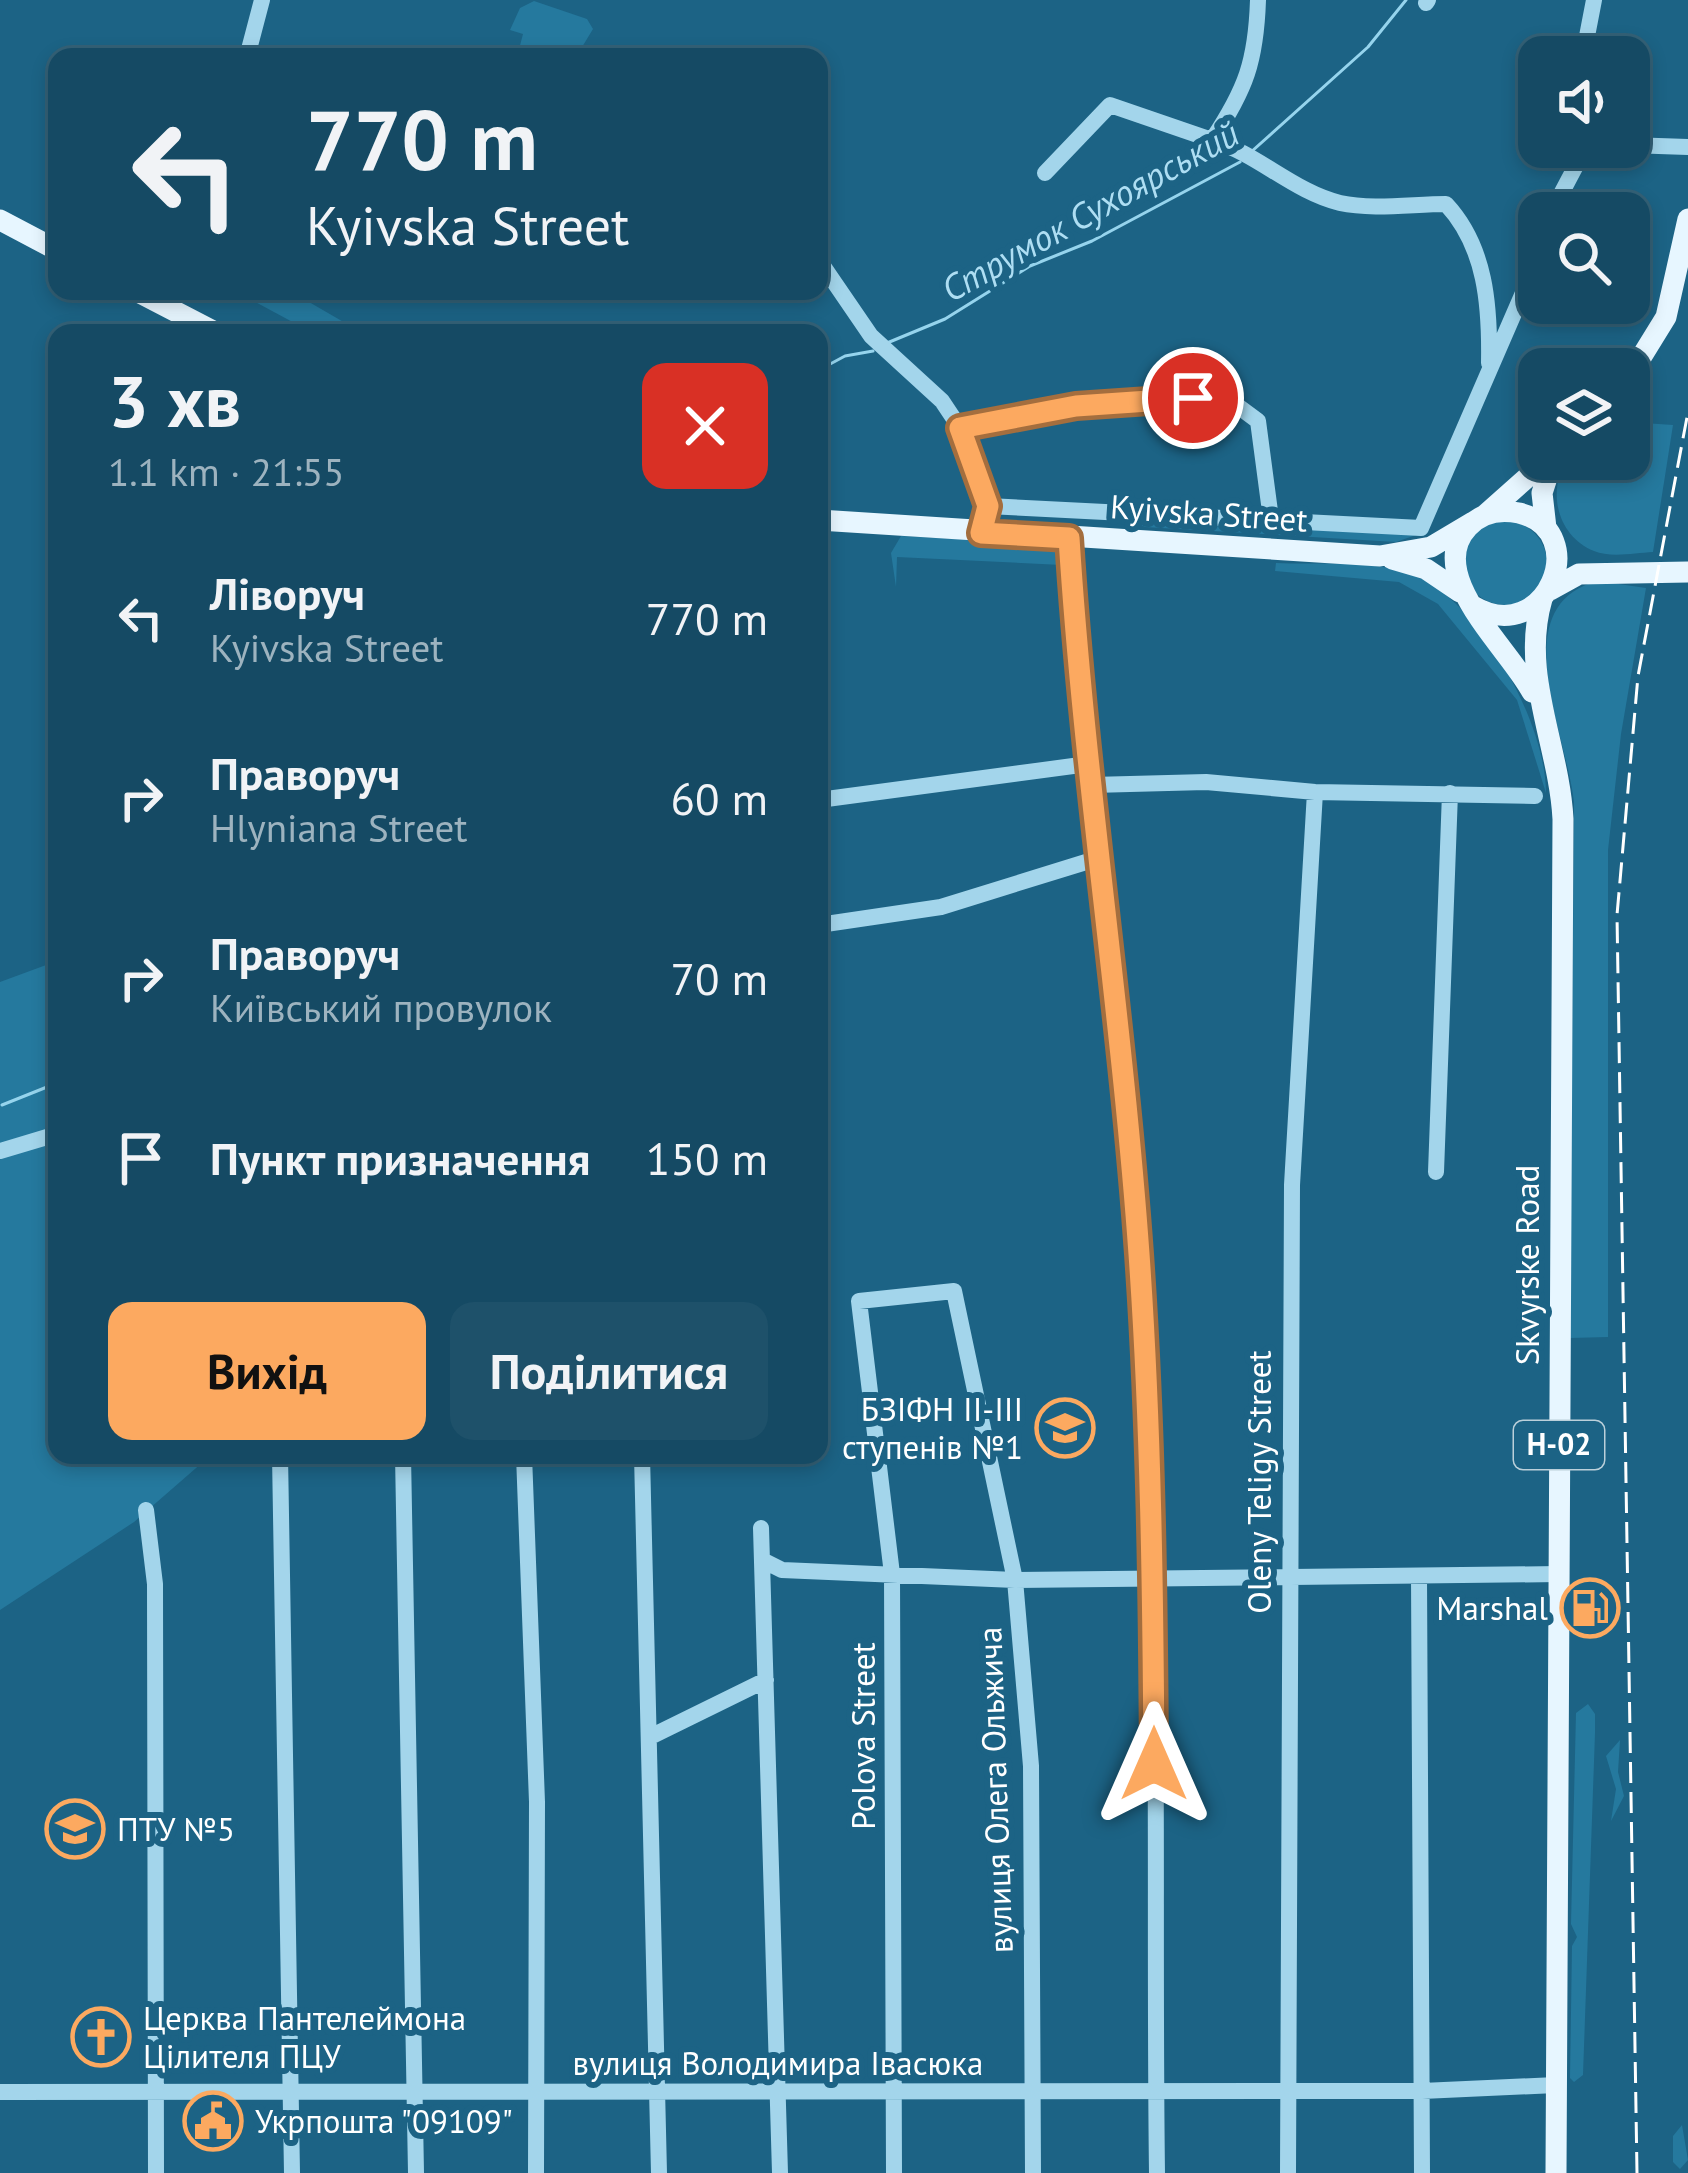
<!DOCTYPE html>
<html lang="uk">
<meta charset="utf-8">
<style>
:root{--surface:#154a64;--page:#1e516a;--text:#f1f3f6;--muted:#9db3bf;--line:#346278;--accent:#fca960}
body{margin:0;font-family:"PT Sans",sans-serif;background:var(--page);color:var(--text);height:100vh;display:flex;flex-direction:column;font-size:45px;white-space:nowrap}
*{box-sizing:border-box;margin:0}
p{font-size:39px;color:var(--muted)}
.icon{flex:none;width:66px;height:66px;fill:none;stroke:currentColor;stroke-width:2;stroke-linecap:round;stroke-linejoin:round}
.map{position:relative;flex:1;overflow:hidden}
.drawer{position:absolute;left:48px;top:324px;width:780px;height:1140px;display:flex;flex-direction:column;background:var(--surface);border-radius:24px;box-shadow:0 6px 18px #0003,0 0 0 3px var(--line)}
.drawer>*{flex:none}
.banner{position:absolute;left:48px;top:48px;width:780px;height:252px;border-radius:24px;box-shadow:0 6px 18px #0003,0 0 0 3px var(--line);background:#154a64;color:var(--text);overflow:hidden}
.fabs{position:absolute;left:1518px;top:36px;display:grid;gap:24px}
.fabs a{display:grid;place-items:center;width:132px;height:132px;border-radius:24px;background:var(--surface);box-shadow:0 6px 18px #0003,0 0 0 3px var(--line);font-size:60px}
.pin{position:absolute;display:grid;place-items:center;width:102px;height:102px;color:#fff;margin:-51px;border:6px solid #fff;border-radius:50%;box-shadow:0 3px 12px #0007}
.me{position:absolute;width:132px;margin:-66px;rotate:0deg;stroke-linejoin:round;filter:drop-shadow(0 0 9px #0008)}
.turn{display:flex;align-items:center;gap:42px;height:252px;padding:0 60px;font-size:54px}
.turn .icon{width:156px;height:156px;stroke-width:2.5}
.turn b{display:block;font-size:84px;line-height:102px}
.round{display:grid;place-items:center;flex:none;width:126px;height:126px;border-radius:24px;background:var(--page)}
.summary{display:flex;align-items:center;justify-content:space-between;height:204px;padding:0 60px}
h1{font-size:72px;font-weight:700;line-height:90px}
.button{display:flex;gap:24px;margin-top:auto;padding:24px 60px}
.button a{flex:1;height:138px;border-radius:24px;background:var(--accent);color:#111;font-size:48px;font-weight:700;line-height:138px;text-align:center}
.button a+a{background:var(--page);color:var(--text)}
ul{padding:0;list-style:none}
li{display:flex;align-items:center;gap:36px;height:180px;padding:0 60px}
li div{flex:1}
li b{display:block;font-size:45px}
li em{font-style:normal}
.map>svg:first-child{display:block}
</style>
<div class="map">
<svg width="1688" height="2173" viewBox="0 0 1688 2173">
<rect width="100%" height="100%" fill="#1c6385"/>
<path fill="#25799e" d="M534 1 587 19 593 29 576 57H517L523 34 510 30 520 8Z
M235 291H290L347 324 341 333H313Z
M1629 422 1673 425 1653 552C1635 553 1610 558 1594 551 1557 536 1546 490 1568 459H1629Z
M1140 519 1416 535 1396 542 1145 527 1137 523Z
M1463 563a42 42 0 1 1 84 0a42 42 0 1 1-84 0Z
M901 536 1053 544 1065 558 1062 565 897 557 896 587 891 553Z
M1276 563C1319 565 1375 559 1416 576 1481 603 1546 724 1546 793L1517 700 1438 604 1399 582 1275 571Z
M1598 581 1646 588 1621 734 1608 850V1337L1570 1338 1574 803C1568 737 1502 605 1598 581Z
M57 961V1455H211L134 1522 0 1610V982Z
M1588 1704 1595 1714V1733L1583 2075 1574 2082 1570 2078 1572 1946 1577 1937 1571 1924 1576 1713Z
M1620 1740 1618 1772 1624 1796 1611 1821 1616 1789 1606 1756Z
M1682 2125 1688 2160 1680 2169 1673 2162V2136Z"/>
<g fill="none" stroke-linecap="round" stroke-linejoin="round">
<path stroke="#96d4ed" stroke-width="3" d="M1251 152 1368 47 1406 0
M887 343 945 319 1030 266 1092 241 1240 162
M819 370 845 356 873 351
M2 1105 57 1083"/>
<path stroke="#a3d5eb" stroke-width="16" d="M1426 3 1428 0
M247 57 262 0
M1583 57 1594 0
M1212 140C1258 154 1294 192 1340 203 1372 210 1413 204 1446 204 1486 247 1490 306 1489 363
M1629 145 1688 147
M1045 173 1110 105 1212 140C1246 89 1256 61 1258 0
M1551 213 1580 158 1622 147
M819 260 871 336 942 401 960 428 988 506
M960 428 1076 406 1227 398 1258 421 1271 519
M988 506 1421 528 1539 256
M1069 538C1084 776 1120 1012 1139 1250 1163 1556 1153 1866 1157 2173
M1092 785 1206 782 1315 792 1535 796
M819 800 1088 764
M819 925 941 907 1099 858
M0 1151 57 1134
M1436 1172 1450 793
M280 1455 292 2173
M403 1455 416 2173
M524 1455 537 1802 536 2173
M642 1455 659 2173
M146 1510 155 1584 156 2173
M761 1528 780 2173
M764 1561 782 1570 1015 1580 1559 1574
M1419 1576 1422 2173
M652 1736 766 1680
M0 2092 1422 2091 1556 2085
M894 2173 892 1574 859 1301 954 1291 1015 1580 1031 1766 1033 2173
M1288 2173 1292 1185 1315 792"/>
<path stroke="#e7f6ff" stroke-width="21" d="M0 220 57 250
M136 291 217 333
M1629 377 1666 317 1688 219
M1486 514 1548 459
M819 520 1380 556 1431 547 1473 522
M1546 528 1542 493 1553 459
M1392 559 1426 569 1460 592
M1550 590 1579 574 1688 572
M1542 599C1520 674 1559 744 1563 819L1556 2173
M1473 606C1546 649 1594 531 1519 513 1500 509 1481 513 1468 527 1423 574 1509 648 1532 692"/>
<path stroke="#fff" stroke-width="3" stroke-dasharray="21 9" stroke-linecap="butt" d="M1637 2173 1617 915 1638 676 1688 412"/>
</g>
<g fill="none" stroke-linecap="round" stroke-linejoin="round">
<g stroke="#a46e3e" stroke-width="30">
<path id="route" d="M1154 1764C1153 1594 1151 1424 1139 1254 1122 1015 1084 777 1069 538L981 533 988 506 960 428 1076 406 1193 398"/>
</g>
<use href="#route" stroke="#fca960" stroke-width="21"/>
</g>
<defs>
<g id="school-ring" transform="scale(3)"><circle r="9.5" fill="#1c6385" stroke="#fca960" stroke-width="1.5"/><path d="M0-5L7-2L0 1L-7-2ZM-4 1L0 2.5L4 1V4Q0 6-4 4Z" fill="#fca960"/></g>
<g id="fuel-ring" transform="scale(3)"><circle r="9.5" fill="#1c6385" stroke="#fca960" stroke-width="1.5"/><path d="M-5.5-6h7V0h2V4h1.3V-2.5L3-4.5l.8-.8L6-3V5H2.5V1h-1V6h-7ZM-4.2-4.7v3.2H.2V-4.7Z" fill="#fca960"/></g>
<g id="university-ring" transform="scale(3)"><circle r="9.5" fill="#1c6385" stroke="#fca960" stroke-width="1.5"/><path d="M0-5L7-2L0 1L-7-2ZM-4 1L0 2.5L4 1V4Q0 6-4 4Z" fill="#fca960"/></g>
<g id="church-ring" transform="scale(3)"><circle r="9.5" fill="#1c6385" stroke="#fca960" stroke-width="1.5"/><path d="M-1.2-6h2.4v3.5h3.3v2.4h-3.3V6h-2.4V-.1h-3.3v-2.4h3.3Z" fill="#fca960"/></g>
<g id="civic-ring" transform="scale(3)"><circle r="9.5" fill="#1c6385" stroke="#fca960" stroke-width="1.5"/><path d="M-.6-6.5H3V-4.5H.6V-3L4-1V1h2V6H-6V1h2V-1L-.6-3ZM-1.2 2.5V6h2.4V2.5Z" fill="#fca960"/></g>
</defs>
<g fill-rule="evenodd">
<use href="#school-ring" x="1065" y="1428"/>
<use href="#fuel-ring" x="1590" y="1608"/>
<use href="#university-ring" x="75" y="1829"/>
<use href="#church-ring" x="101" y="2037"/>
<use href="#civic-ring" x="213" y="2121"/>
</g>
<g text-anchor="middle" stroke-width="12" stroke-linejoin="round" paint-order="stroke">
<rect fill="#1c6385" stroke="#bbd0da" stroke-width="3" x="1514" y="1421" width="90" height="48" rx="9"/>
<g font-size="30" font-weight="bold" fill="#fff">
<text x="1559" y="1455">Н-02</text>
</g>
<g font-size="33" fill="#fff" stroke="#1c6385">
<text transform="translate(1209 513) rotate(4)" y="12">Kyivska Street</text>
<text transform="translate(1527 1265) rotate(-90)" y="12">Skvyrske Road</text>
<text transform="translate(1259 1482) rotate(-90)" y="12">Oleny Teligy Street</text>
<text transform="translate(863 1736) rotate(-90)" y="12">Polova Street</text>
<text transform="translate(995 1790) rotate(-92)" y="12">вулиця Олега Ольжича</text>
<text x="778" y="2075">вулиця Володимира Івасюка</text>
</g>
<g font-size="33" fill="#fff" stroke="#1c6385" text-anchor="start">
<text x="1023" y="1421" text-anchor="end">БЗІФН ІІ-ІІІ<tspan x="1023" dy="38">ступенів №1</tspan></text>
<text x="1548" y="1620" text-anchor="end">Marshal</text>
<text x="117" y="1841">ПТУ №5</text>
<text x="143" y="2030">Церква Пантелеймона<tspan x="143" dy="38">Цілителя ПЦУ</tspan></text>
<text x="255" y="2133">Укрпошта "09109"</text>
</g>
<g font-size="36" font-style="italic" fill="#aedef3" stroke="#1c6385">
<text transform="translate(1090 211) rotate(-29)" y="13">Струмок Сухоярський</text>
</g>
</g>
</svg>
<div class="fabs">
<a><svg class="icon" aria-label="sound" viewBox="0 0 24 24"><path d="M4 9h4l5-4v14l-5-4H4zM17 9q2 3 0 6"/></svg></a>
<a><svg class="icon" aria-label="search" viewBox="0 0 24 24"><circle cx="10" cy="10" r="6"/><path d="M15 15l6 6"/></svg></a>
<a><svg class="icon" aria-label="layers" viewBox="0 0 24 24"><path d="M12 4l9 5-9 5-9-5zM3 14l9 5 9-5"/></svg></a>
</div>
<div class="pin" style="left:1193px;top:398px;background:#d93025"><svg class="icon" aria-label="arrive" viewBox="0 0 24 24"><path d="M6 21V4h12l-3 4 3 4H6"/></svg></div>
<svg class="me" style="left:1154px;top:1764px" viewBox="-20 -20 40 40"><path d="M0-17L14 15 0 8-14 15z" fill="#fca960" stroke="#fff" stroke-width="4"/></svg>
<div class="banner">
<div class="turn"><svg class="icon" aria-label="left" viewBox="0 0 24 24"><path d="M17 20v-9H6M10 6l-5 5 5 5"/></svg><div><b>770 m</b>Kyivska Street</div></div>
</div>
<section class="drawer">
<div class="summary"><div><h1>3 хв</h1><p>1.1 km · 21:55</p></div><a class="round" style="background:#d93025;color:#fff"><svg class="icon" aria-label="close" viewBox="0 0 24 24"><path d="M6 6l12 12M18 6L6 18"/></svg></a></div>
<ul>
<li><svg class="icon" aria-label="left" viewBox="0 0 24 24"><path d="M17 20v-9H6M10 6l-5 5 5 5"/></svg><div><b>Ліворуч</b><p>Kyivska Street</p></div><em>770 m</em></li>
<li><svg class="icon" aria-label="right" viewBox="0 0 24 24"><path d="M7 20v-9h11M14 6l5 5-5 5"/></svg><div><b>Праворуч</b><p>Hlyniana Street</p></div><em>60 m</em></li>
<li><svg class="icon" aria-label="right" viewBox="0 0 24 24"><path d="M7 20v-9h11M14 6l5 5-5 5"/></svg><div><b>Праворуч</b><p>Київський провулок</p></div><em>70 m</em></li>
<li><svg class="icon" aria-label="arrive" viewBox="0 0 24 24"><path d="M6 21V4h12l-3 4 3 4H6"/></svg><div><b>Пункт призначення</b></div><em>150 m</em></li>
</ul>
<div class="button"><a>Вихід</a><a>Поділитися</a></div>
</section>
</div>
